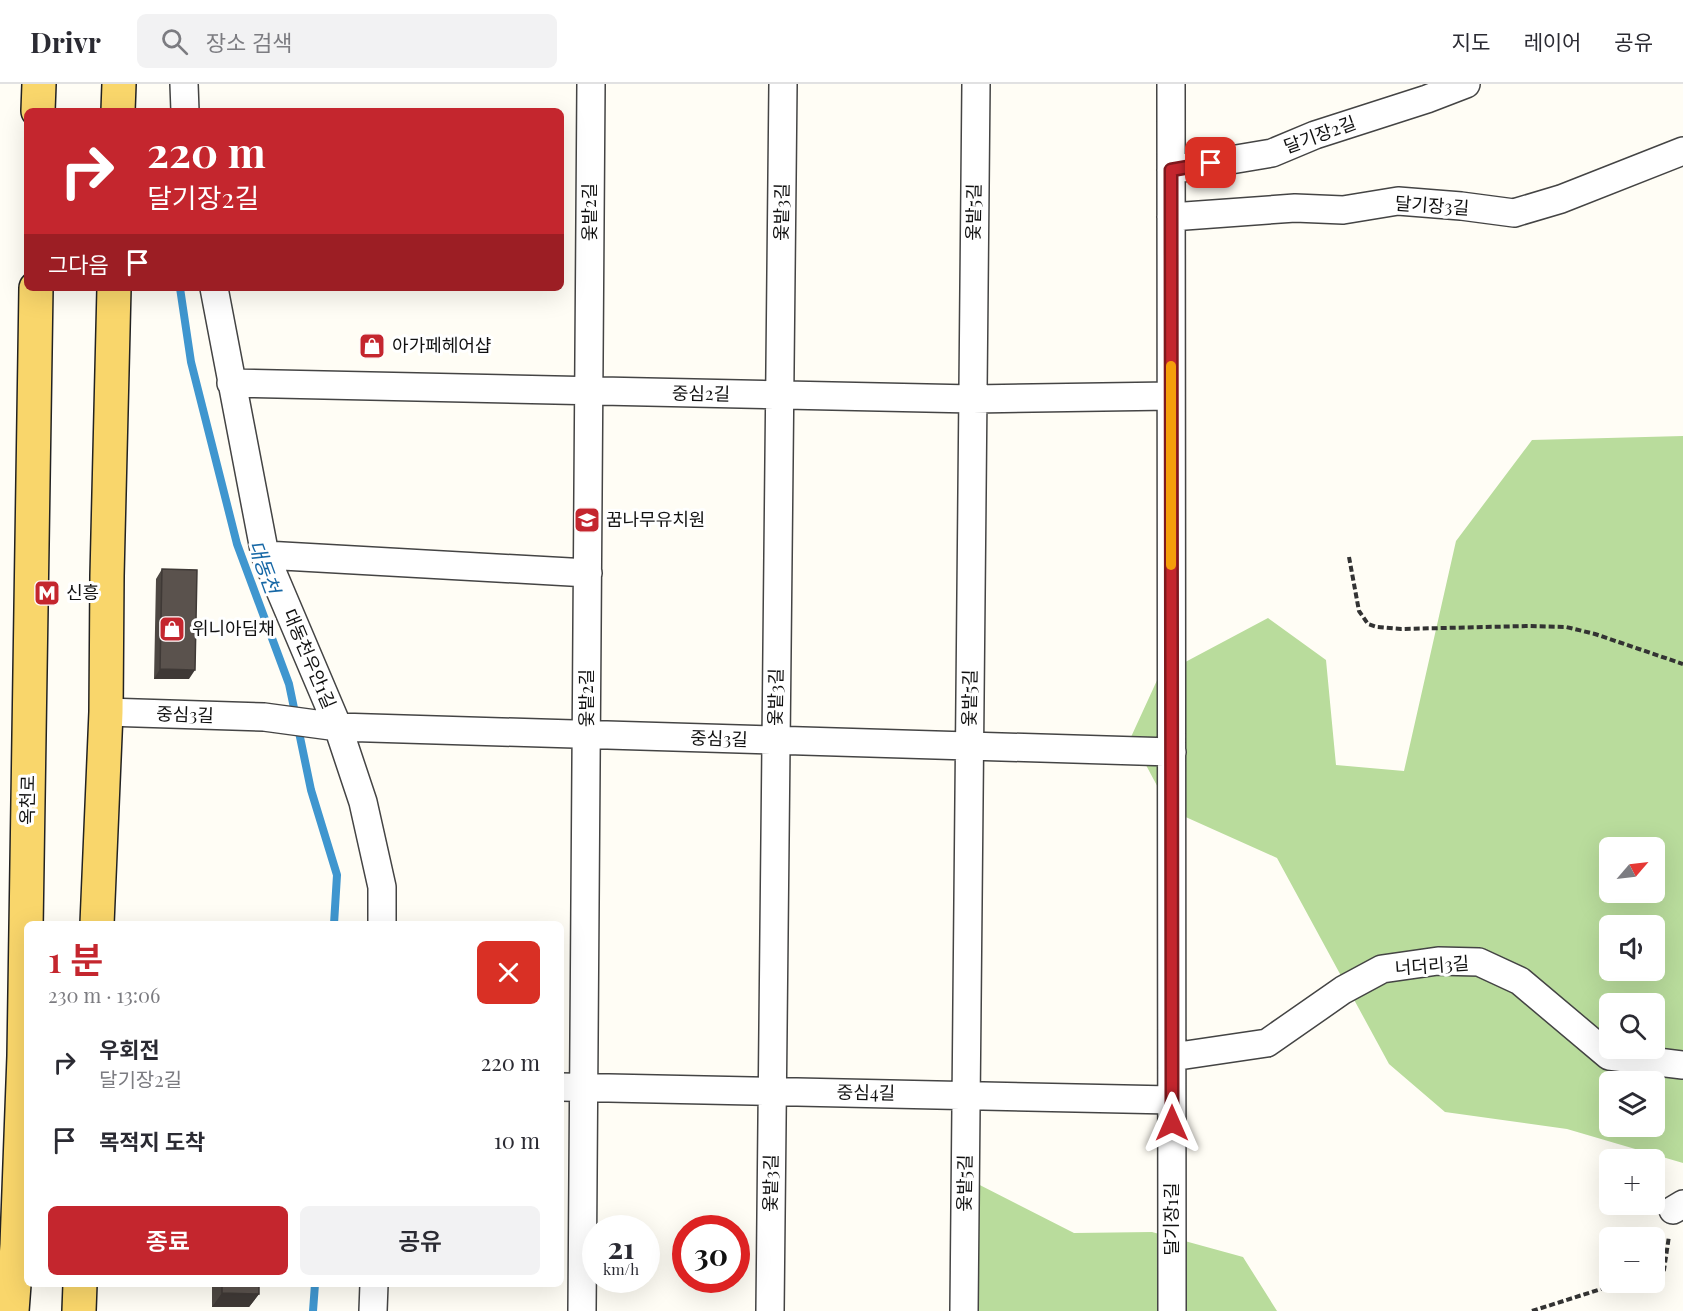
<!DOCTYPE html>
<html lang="ko">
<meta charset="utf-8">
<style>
:root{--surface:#fff;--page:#f2f2f3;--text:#2b2b33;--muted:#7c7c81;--line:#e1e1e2;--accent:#c4262e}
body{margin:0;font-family:"Playfair Display","Noto Sans KR",serif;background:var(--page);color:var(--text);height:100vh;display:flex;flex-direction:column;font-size:22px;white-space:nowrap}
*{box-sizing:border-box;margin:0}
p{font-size:20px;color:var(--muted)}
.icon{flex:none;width:33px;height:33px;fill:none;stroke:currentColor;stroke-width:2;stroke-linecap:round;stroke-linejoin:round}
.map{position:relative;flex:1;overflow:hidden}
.sheet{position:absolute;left:24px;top:837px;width:540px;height:366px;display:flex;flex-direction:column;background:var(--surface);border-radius:9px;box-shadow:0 6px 24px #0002}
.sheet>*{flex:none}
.banner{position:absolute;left:24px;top:24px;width:540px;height:183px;border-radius:9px;box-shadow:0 6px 24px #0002;background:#c4262e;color:#fff;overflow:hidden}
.needle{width:39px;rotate:62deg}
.controls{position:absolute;left:1599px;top:753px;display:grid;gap:12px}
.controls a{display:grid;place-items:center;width:66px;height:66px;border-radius:9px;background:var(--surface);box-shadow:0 6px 24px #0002;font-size:30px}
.speed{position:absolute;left:582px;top:1131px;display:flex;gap:12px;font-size:30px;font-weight:700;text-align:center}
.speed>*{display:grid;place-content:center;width:78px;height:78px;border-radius:50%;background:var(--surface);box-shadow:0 6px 24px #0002;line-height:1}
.speed small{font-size:15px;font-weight:400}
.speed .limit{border:9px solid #d22;background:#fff;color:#111}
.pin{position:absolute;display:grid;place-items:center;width:51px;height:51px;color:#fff;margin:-26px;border-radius:12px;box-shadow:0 3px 9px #0006}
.me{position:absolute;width:66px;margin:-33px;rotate:0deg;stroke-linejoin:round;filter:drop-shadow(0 0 4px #0008)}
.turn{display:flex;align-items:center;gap:21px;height:126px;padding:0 24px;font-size:27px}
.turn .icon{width:78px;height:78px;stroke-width:2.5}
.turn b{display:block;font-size:42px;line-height:51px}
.then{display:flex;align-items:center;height:57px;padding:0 24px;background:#0003;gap:12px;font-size:22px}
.round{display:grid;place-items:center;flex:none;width:63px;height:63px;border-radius:9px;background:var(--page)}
.summary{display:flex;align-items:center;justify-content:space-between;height:102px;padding:0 24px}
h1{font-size:36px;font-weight:600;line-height:45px;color:var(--accent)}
.button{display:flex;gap:12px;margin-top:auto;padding:12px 24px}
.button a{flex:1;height:69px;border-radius:9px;background:var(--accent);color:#fff;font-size:24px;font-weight:600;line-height:69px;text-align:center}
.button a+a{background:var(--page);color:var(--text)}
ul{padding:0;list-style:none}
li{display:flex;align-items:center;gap:18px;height:78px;padding:0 24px}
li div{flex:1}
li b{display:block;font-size:22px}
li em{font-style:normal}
header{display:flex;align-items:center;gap:36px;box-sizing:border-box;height:84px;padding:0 30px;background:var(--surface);border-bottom:2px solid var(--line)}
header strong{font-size:28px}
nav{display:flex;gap:33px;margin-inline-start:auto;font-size:21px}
.search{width:420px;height:54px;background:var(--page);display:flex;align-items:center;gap:15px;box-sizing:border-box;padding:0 21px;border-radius:9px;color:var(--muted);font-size:22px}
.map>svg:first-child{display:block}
</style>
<header>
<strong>Drivr</strong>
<div class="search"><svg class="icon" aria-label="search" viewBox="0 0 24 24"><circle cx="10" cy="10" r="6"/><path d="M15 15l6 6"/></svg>장소 검색</div>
<nav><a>지도</a><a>레이어</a><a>공유</a></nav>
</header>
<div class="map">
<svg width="1683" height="1227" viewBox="0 0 1683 1227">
<rect width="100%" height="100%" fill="#fffdf5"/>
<path fill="#b9dc9c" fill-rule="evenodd" d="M1683 352V1079L1567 1045 1445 1028 1389 980 1277 774 1170 726 1131 653 1159 592 1268 534 1326 576 1336 681 1404 687 1456 457 1532 356ZM1610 764H1654V808H1610ZM1610 842H1654V886H1610ZM1610 920H1654V964H1610ZM1610 998H1654V1042H1610Z
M966 1094 1074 1149 1152 1148 1243 1173 1277 1227H962Z"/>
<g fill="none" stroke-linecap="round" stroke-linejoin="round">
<path stroke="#3f96cf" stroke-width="8" d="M180 204 191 278 237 460 289 600 311 706 337 791 334 840
M313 1227 315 1200"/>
<g stroke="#444" stroke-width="30">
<path id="minor" d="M184 0 185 27
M1171 0 1172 1227
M1171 86 1272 69 1315 51 1427 15 1466 0
M1171 133 1295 124 1343 126 1398 117 1461 122 1514 129 1561 115 1683 67
M214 204 265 471 338 643 363 718 382 803V840
M231 299 973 315 1171 312
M265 471 588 489
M106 628 264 633 338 643 1172 668
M1172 973 1267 959 1343 906 1382 885 1438 877 1479 878 1520 897 1609 972 1683 981
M561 1003 1171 1016
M1673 1126 1683 1120
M373 1227 374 1200
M582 1227 591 0
M770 1227 783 0
M964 1227 976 0"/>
</g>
<g stroke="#222" stroke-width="36">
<path id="primary" d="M38 27 39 0
M118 27 119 0
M97 840 106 628 107 492 114 204
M12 1227 17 1161 24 972 36 204
M79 1227 80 1200"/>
</g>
<path stroke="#333" stroke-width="4" stroke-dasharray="6 3" stroke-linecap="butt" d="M1349 473 1359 527 1368 540 1377 543 1401 545 1528 542 1566 543 1595 550 1683 580
M1654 1189 1664 1186 1669 1152
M1532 1227 1623 1198"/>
<use href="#minor" stroke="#fff" stroke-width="27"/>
<use href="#primary" stroke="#f9d66b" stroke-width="33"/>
</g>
<path fill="#4d4742" d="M162 485 189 595H154L156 495Z
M212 1200H259V1210L249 1223H212Z"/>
<path fill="#3f3936" d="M160 585 195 586 189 595H154Z
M222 1209 259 1210 249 1223H212Z"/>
<path fill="#5a524d" stroke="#3f3936" stroke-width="1.5" d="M162 485 197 486 195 586 160 585Z
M222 1200H259V1210L222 1209Z"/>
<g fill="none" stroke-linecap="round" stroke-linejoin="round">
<g stroke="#7f191e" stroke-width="15">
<path id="route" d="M1172 1039 1171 86 1211 79"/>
</g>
<use href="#route" stroke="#c4262e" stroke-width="10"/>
<path stroke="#f59e0b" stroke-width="10" d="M1171 282V481"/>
</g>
<defs>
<g id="shop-square" transform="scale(1.35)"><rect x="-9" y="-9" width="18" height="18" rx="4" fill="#c4262e" stroke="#fff"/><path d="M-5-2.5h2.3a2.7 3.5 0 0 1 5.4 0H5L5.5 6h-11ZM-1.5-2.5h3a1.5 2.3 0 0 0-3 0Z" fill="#fff"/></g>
<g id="school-square" transform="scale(1.35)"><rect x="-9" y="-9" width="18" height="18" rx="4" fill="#c4262e" stroke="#fff"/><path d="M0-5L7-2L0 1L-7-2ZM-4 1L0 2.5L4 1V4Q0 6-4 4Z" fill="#fff"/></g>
<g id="metro-square" transform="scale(1.35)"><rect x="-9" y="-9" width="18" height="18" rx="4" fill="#c4262e" stroke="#fff"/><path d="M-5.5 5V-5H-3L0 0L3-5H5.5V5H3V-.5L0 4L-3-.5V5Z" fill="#fff"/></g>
</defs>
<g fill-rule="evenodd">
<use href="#shop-square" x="372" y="262"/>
<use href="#school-square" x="587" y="436"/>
<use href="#metro-square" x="47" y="509"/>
<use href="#shop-square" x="172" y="545"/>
</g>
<g text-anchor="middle" stroke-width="6" stroke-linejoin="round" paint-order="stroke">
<g font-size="18" fill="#111" stroke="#fff">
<text transform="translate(1320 51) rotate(-20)" y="6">달기장2길</text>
<text transform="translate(1432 122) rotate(4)" y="6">달기장3길</text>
<text transform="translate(590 128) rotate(-90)" y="6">옻밭2길</text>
<text transform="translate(782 128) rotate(-89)" y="6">옻밭3길</text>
<text transform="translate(974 128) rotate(-89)" y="6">옻밭5길</text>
<text transform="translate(701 310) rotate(1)" y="6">중심2길</text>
<text transform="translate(309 575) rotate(67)" y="6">대동천우안1길</text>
<text transform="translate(776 613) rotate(-89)" y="6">옻밭3길</text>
<text transform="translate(587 614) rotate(-90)" y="6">옻밭2길</text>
<text transform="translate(970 614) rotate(-89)" y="6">옻밭5길</text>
<text transform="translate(185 631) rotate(2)" y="6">중심3길</text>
<text transform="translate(719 655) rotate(2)" y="6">중심3길</text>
<text transform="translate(28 716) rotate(-89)" y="6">옥천로</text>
<text transform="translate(1432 882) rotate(-4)" y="6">너더리3길</text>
<text transform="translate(866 1009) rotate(1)" y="6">중심4길</text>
<text transform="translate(771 1099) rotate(-89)" y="6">옻밭3길</text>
<text transform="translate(965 1099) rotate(-89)" y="6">옻밭5길</text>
<text transform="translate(1172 1135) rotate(-90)" y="6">달기장1길</text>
</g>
<g font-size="18" fill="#111" stroke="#fff" text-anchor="start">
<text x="392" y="268">아가페헤어샵</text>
<text x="606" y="442">꿈나무유치원</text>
<text x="66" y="515">신흥</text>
<text x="192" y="551">위니아딤채</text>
</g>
<g font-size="20" font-style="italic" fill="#1768a6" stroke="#fff">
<text transform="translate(264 483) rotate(70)" y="7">대동천</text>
</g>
</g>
</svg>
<div class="controls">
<a><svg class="needle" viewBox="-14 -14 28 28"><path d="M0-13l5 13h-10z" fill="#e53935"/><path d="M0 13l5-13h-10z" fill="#7c7c81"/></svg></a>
<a><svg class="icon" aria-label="sound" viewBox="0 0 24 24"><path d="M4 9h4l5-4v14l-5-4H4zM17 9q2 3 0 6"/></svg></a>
<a><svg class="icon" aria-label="search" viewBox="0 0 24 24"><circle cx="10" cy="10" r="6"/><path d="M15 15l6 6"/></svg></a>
<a><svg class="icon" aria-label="layers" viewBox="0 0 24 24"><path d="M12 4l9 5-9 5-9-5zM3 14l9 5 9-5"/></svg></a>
<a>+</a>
<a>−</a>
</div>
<div class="speed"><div>21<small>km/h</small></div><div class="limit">30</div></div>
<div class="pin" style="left:1211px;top:79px;background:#d93025"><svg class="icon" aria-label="arrive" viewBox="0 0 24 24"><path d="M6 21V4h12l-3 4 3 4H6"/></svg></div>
<svg class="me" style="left:1172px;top:1039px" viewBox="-20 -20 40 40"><path d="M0-17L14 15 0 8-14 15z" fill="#c4262e" stroke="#fff" stroke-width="4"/></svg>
<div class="banner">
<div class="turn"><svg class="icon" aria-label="right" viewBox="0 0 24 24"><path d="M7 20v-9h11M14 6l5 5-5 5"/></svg><div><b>220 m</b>달기장2길</div></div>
<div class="then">그다음<svg class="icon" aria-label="arrive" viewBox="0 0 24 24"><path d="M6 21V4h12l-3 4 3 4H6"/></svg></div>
</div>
<section class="sheet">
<div class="summary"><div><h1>1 분</h1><p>230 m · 13:06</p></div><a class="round" style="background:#d93025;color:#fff"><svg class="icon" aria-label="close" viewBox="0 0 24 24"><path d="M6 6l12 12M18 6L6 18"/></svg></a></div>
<ul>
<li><svg class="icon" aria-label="right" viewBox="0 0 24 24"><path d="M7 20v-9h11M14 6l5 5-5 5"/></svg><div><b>우회전</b><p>달기장2길</p></div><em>220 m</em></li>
<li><svg class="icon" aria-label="arrive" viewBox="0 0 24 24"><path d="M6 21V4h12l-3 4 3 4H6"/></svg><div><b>목적지 도착</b></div><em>10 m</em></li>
</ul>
<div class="button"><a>종료</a><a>공유</a></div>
</section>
</div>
